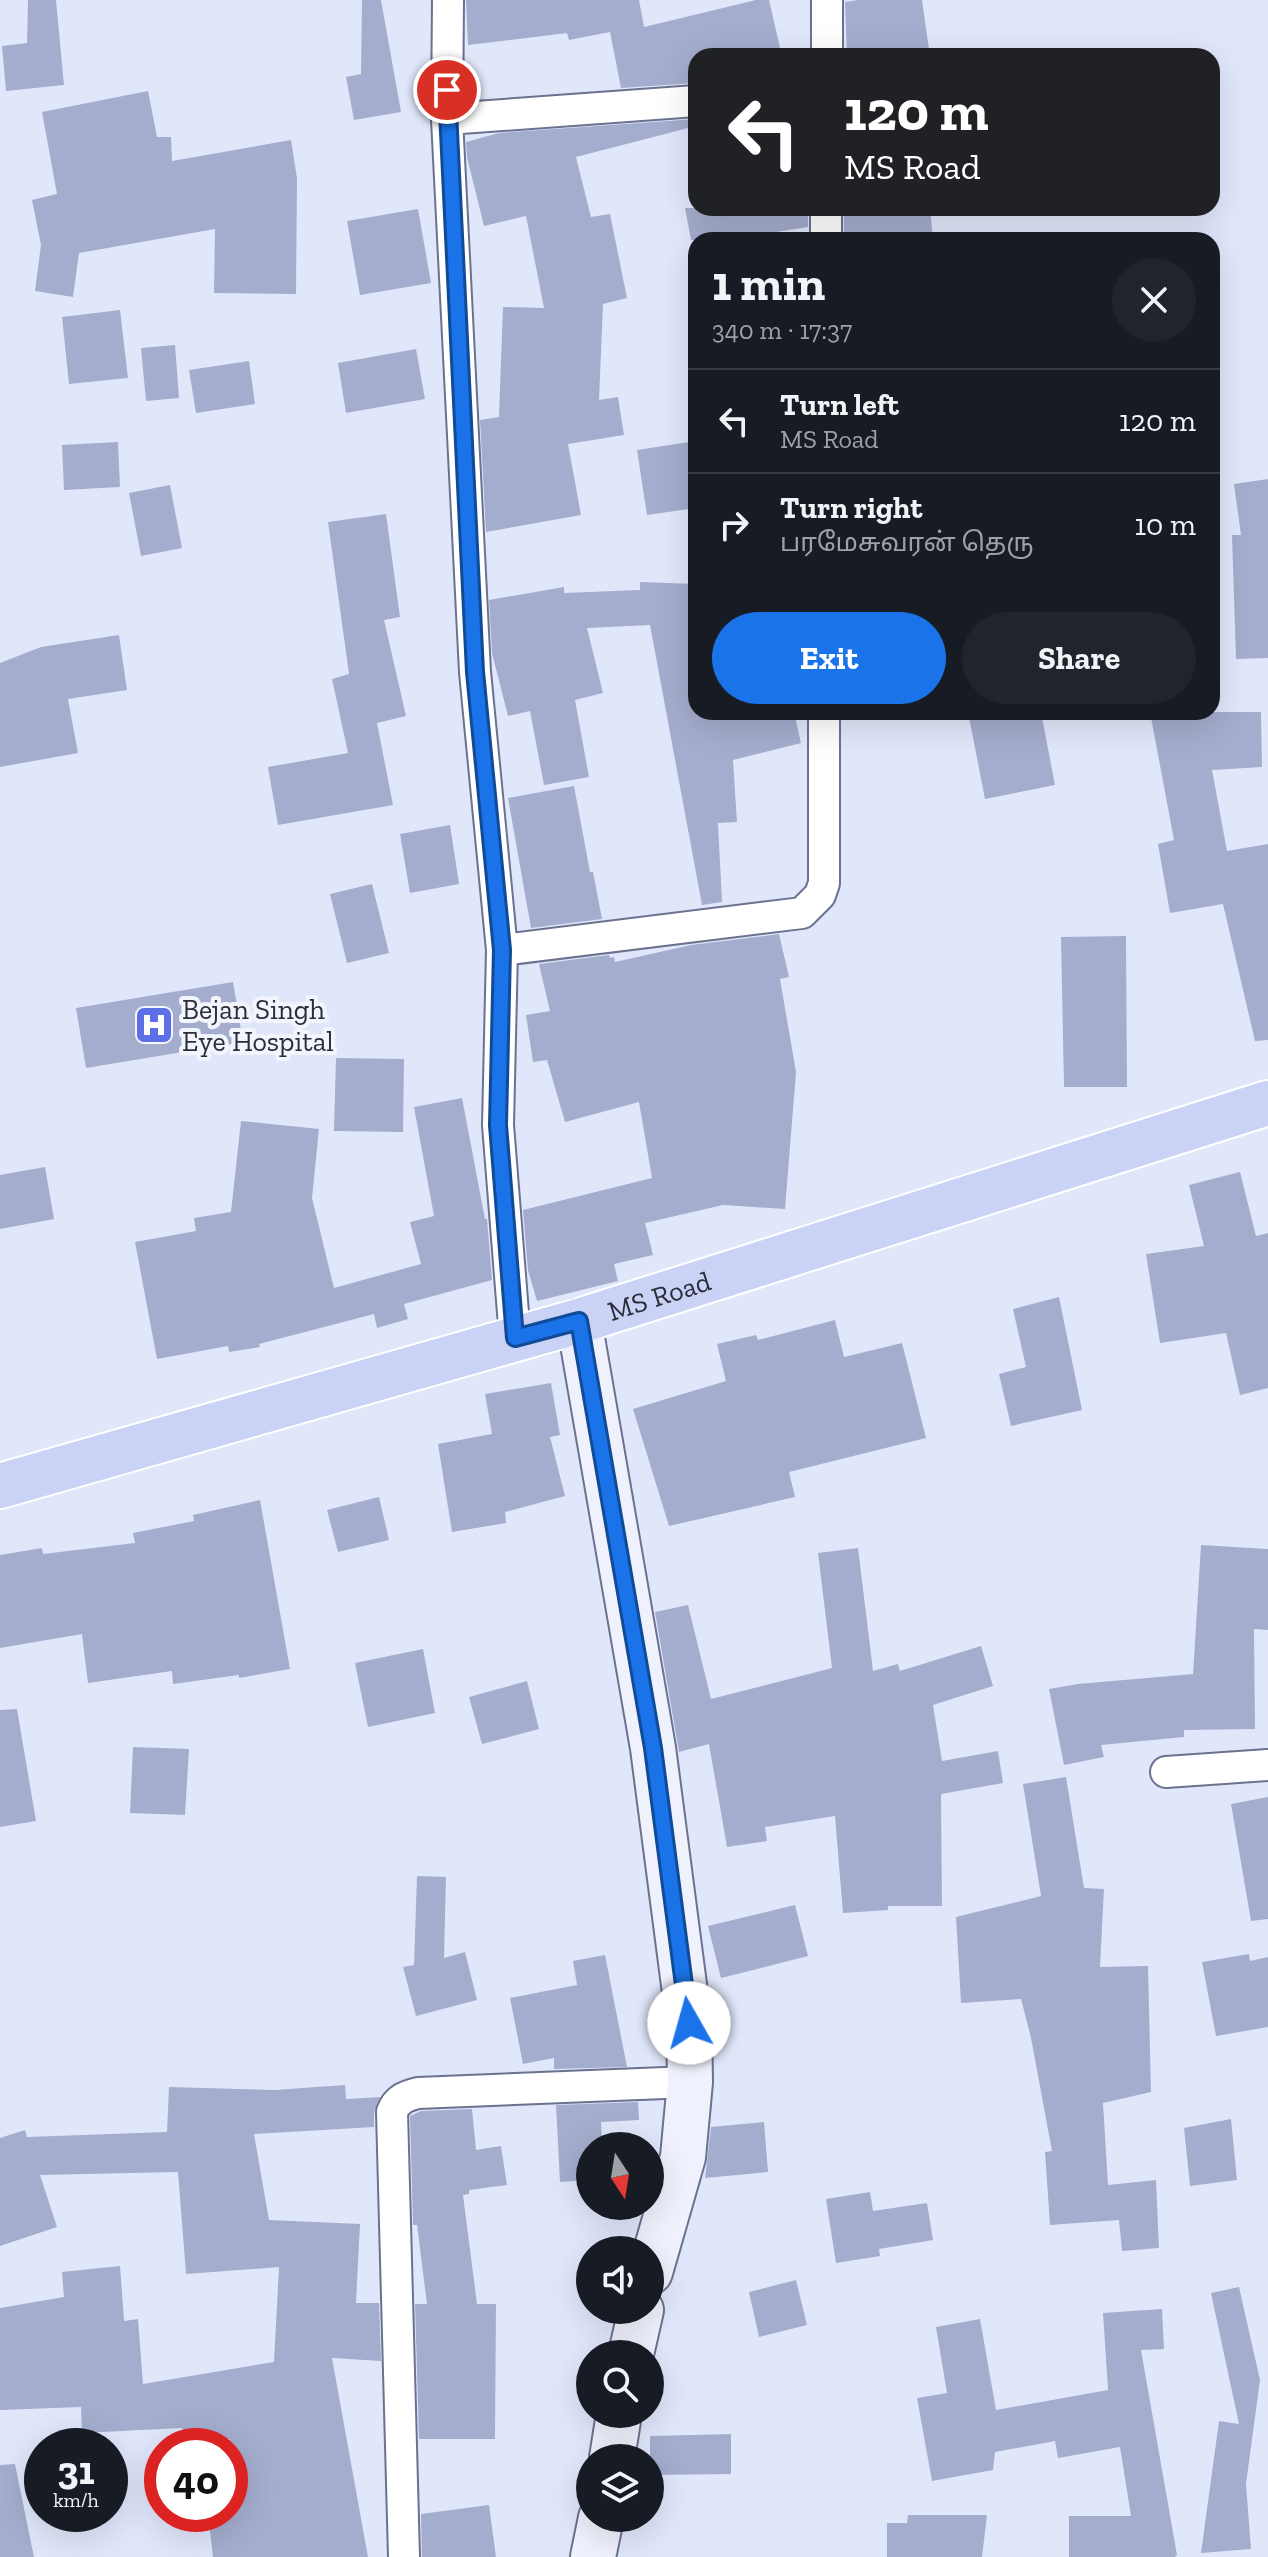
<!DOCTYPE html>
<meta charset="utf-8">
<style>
:root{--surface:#171b24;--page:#20242c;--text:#f1f3f6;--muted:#9ea1a6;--line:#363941;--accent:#1a73e8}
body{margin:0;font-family:"Zilla Slab","Noto Sans Tamil",serif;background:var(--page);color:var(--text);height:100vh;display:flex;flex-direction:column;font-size:30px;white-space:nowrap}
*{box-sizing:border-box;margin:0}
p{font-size:26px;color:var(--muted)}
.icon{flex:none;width:44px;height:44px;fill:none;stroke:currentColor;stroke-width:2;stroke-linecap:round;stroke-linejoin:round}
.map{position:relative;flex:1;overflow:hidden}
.details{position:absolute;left:688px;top:232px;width:532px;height:488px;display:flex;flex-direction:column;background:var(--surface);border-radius:24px;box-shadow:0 8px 32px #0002}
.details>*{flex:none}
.top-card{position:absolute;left:688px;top:48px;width:532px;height:168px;border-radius:24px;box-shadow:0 8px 32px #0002;background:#202124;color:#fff;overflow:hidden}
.needle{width:52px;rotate:168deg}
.tools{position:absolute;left:576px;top:2132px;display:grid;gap:16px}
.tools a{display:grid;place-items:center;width:88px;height:88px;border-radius:50%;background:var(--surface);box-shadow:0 8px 32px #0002;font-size:40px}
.speed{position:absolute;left:24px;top:2428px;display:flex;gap:16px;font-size:40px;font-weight:700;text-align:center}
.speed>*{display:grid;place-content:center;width:104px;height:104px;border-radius:50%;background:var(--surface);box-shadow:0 8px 32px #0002;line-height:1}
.speed small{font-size:20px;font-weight:400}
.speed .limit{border:12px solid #d22;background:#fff;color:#111}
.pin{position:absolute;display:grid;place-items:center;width:68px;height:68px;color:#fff;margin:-34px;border:4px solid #fff;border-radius:50%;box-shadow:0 2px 8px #0007}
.me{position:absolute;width:88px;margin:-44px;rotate:353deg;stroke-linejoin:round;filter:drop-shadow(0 0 6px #0008)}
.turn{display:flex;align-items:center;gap:28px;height:168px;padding:0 24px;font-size:36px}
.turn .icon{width:104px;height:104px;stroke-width:2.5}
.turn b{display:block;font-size:56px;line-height:68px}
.round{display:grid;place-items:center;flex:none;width:84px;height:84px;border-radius:42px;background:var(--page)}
.overview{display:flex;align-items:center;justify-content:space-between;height:136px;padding:0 24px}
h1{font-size:48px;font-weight:800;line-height:60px}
.primary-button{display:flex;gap:16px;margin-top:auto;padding:16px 24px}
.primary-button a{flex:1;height:92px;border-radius:48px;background:var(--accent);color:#fff;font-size:32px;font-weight:800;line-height:92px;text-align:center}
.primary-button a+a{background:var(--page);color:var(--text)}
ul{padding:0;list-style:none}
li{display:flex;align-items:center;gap:24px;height:104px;padding:0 24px;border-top:2px solid var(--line)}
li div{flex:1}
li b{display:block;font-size:30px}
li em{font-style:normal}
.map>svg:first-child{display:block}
</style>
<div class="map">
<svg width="1268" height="2557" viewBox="0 0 1268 2557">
<rect width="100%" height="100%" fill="#e1e7fb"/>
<path fill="#a4adcd" d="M28 0H56L64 85 6 91 2 46 27 43Z
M362 0H381L401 112 354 120 346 77 361 74Z
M466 0H639L644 27 756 0H769L782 56H696V83L621 88 610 32 569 40 567 33 468 45Z
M858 0H922L930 56H847L845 2Z
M148 91 157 137H171L172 161 291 140 297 178 296 294 214 293 215 229 79 253 73 297 35 291 41 245 32 200 57 194 42 112Z
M696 119V126L576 157 591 217 610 214 627 298 603 304 599 400 618 397 624 435 568 444 581 515 486 532 480 420 499 417 503 307 544 308 526 216 484 226 467 157 466 142 499 133Z
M685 208H808V227L726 240H691Z
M844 208H930L933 240H844Z
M418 209 431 283 360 295 347 221Z
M120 310 128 378 69 384 62 317Z
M175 345 179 398 146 401 141 348Z
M416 349 425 399 346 413 338 363Z
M249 361 255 404 196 413 189 370Z
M696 441V508L647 515 637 450Z
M118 442 120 487 64 490 62 445Z
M1268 479V658L1236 659 1232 535H1241L1234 484Z
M170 485 182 548 141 556 129 493Z
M386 514 400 617 384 620 406 716 377 723 393 805 278 825 268 767 348 753 332 679 349 674 328 522Z
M640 582 696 584 692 642 696 641V712H794L801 743 733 760 737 822 718 823 722 902 702 905 650 625 587 628 603 693 575 700 589 777 544 785 530 711 508 716 492 653 489 600 564 587V593L640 590Z
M119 635 127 690 68 699 78 753 0 767V663L41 647Z
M968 712H1041L1055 785 985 799Z
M1150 712H1261L1262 767 1212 770 1227 851 1268 844V1040L1255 1041 1223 904 1170 913 1158 844 1174 840Z
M574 786 590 872H593L602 919 531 928 508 798Z
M450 825 459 884 410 893 400 834Z
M372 884 389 953 347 963 330 894Z
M779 934 789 977 780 979 796 1072 785 1209 723 1205 645 1223 653 1255 614 1264 618 1281 537 1301 528 1270 523 1210 652 1178 639 1102 565 1122 547 1060 533 1062 526 1015 550 1011 539 964 609 955 610 958 614 957 615 962 691 945Z
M1126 936 1127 1087H1064L1061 937Z
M233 982 243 1042 86 1068 76 1008Z
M336 1058 404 1059 403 1132 334 1131Z
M462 1098 485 1219H487L492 1280 404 1304 408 1319 377 1328 374 1314 259 1344 260 1347 229 1352 228 1346 157 1359 135 1242 196 1231 194 1218 231 1212 241 1121 319 1129 312 1198 334 1288 421 1264 410 1222 434 1216 414 1107Z
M45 1167 54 1219 0 1229V1175Z
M1240 1172 1256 1236 1268 1233V1388L1240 1395 1226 1333 1160 1343 1146 1254 1204 1246 1189 1185Z
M1059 1297 1082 1410 1011 1426 999 1374 1026 1367 1013 1309Z
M835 1320 844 1357 902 1343 926 1438 789 1472 795 1497 669 1526 633 1409 726 1381 717 1344 756 1335 758 1340Z
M551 1383 560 1435 550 1437 565 1496 505 1512 506 1523 452 1532 438 1444 492 1434 485 1394Z
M379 1497 389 1540 338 1552 327 1510Z
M260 1500 290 1669 239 1678V1675L173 1684 172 1671 88 1683 82 1634 0 1648V1555L42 1548 43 1554 135 1543 133 1533 194 1521 193 1515Z
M1201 1545 1268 1549V1630L1254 1629 1255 1729 1184 1730V1737L1101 1745 1104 1757 1064 1765 1049 1689 1078 1684 1193 1674Z
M858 1548 873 1671 898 1664 900 1671 981 1646 993 1686 933 1705 942 1761 998 1751 1003 1783 941 1794 942 1906H888V1910L843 1913 835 1816 765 1827 767 1841 727 1847 709 1744 679 1752 655 1612 688 1605 711 1699 832 1668 818 1553Z
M423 1649 435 1713 368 1727 355 1663Z
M527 1681 539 1729 482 1744 469 1697Z
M17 1709 36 1821 0 1827V1710Z
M133 1747 189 1749 185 1815 130 1813Z
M1066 1777 1084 1888 1104 1889 1100 1967 1148 1966 1151 2092 1103 2103 1108 2185 1156 2180 1159 2248 1122 2251 1119 2220 1050 2225 1045 2152 1052 2151 1031 2038 1021 1999 961 2003 956 1917 1041 1896 1023 1784Z
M1268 1797V1919L1251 1921 1231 1804Z
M417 1876 446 1877 444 1958 465 1952 477 2000 416 2016 403 1967 414 1965Z
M795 1905 808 1956 721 1978 708 1926Z
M1249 1954 1250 1961 1268 1957V2027L1216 2036 1202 1962Z
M605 1955 627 2067 554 2069V2058L523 2064 510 1998 577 1985 573 1961Z
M345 2085 346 2099 380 2097 374 2112V2127L254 2134 269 2220 360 2224 356 2303H379L381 2361 332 2358 368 2557H213L208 2514H230V2439L185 2446 182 2428 82 2433 81 2407 0 2410V2308L64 2297 62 2272 120 2266 124 2321 138 2319 143 2384 274 2362 279 2267 186 2274 178 2172 40 2175 57 2227 0 2246V2138L25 2130 27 2137 167 2132 169 2087 275 2090Z
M638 2102 639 2120 601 2122 602 2146H590V2180L560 2182 556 2105Z
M472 2109 476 2150 501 2146 507 2185 469 2190V2194L463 2195 477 2304H496L495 2439H419L415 2304H427L417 2225H413L410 2116 421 2111Z
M1231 2119 1237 2180 1190 2186 1184 2128Z
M764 2122 768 2172 705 2178 711 2127Z
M870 2192 873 2211 927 2203 933 2240 879 2249 880 2256 836 2263 826 2199Z
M796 2280 807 2325 759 2337 749 2292Z
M1239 2287 1260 2380 1246 2484 1251 2549 1201 2553 1219 2421 1239 2424 1211 2293Z
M1162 2309 1164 2349 1141 2350 1177 2555 1175 2557H1069V2516H1131L1120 2447 1058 2458 1055 2441 995 2452 993 2470 932 2481 917 2398 947 2393 936 2327 980 2319 996 2410 1108 2390 1103 2313Z
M731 2434V2474L650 2475V2436Z
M15 2464 34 2557H0V2465Z
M489 2505 496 2557H422L421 2514Z
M908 2515H987L982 2557H887V2523H907Z"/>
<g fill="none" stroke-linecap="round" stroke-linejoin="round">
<g stroke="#6b7290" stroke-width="34">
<path id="street" d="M448 0 447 119 475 672 502 950 498 1125 515 1338
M827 56V0
M447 119 696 101
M826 240V208
M502 950 802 913 820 895 824 883V712
M1166 1772 1268 1765
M404 2557 392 2112C397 2099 406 2096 418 2093L690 2082"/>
</g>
<g stroke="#6b7290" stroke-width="48">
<path id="secondary" d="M579 1321 653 1748 689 2023 690 2082 683 2157 650 2272
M631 2354 641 2310
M612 2458 619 2414
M593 2557 601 2518"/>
</g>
<g stroke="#fff" stroke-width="48">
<g id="highway">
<path id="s1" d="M0 1486 579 1321 1268 1103"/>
</g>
</g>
<use href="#street" stroke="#fff" stroke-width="30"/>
<use href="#secondary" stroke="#eff2fc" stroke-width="44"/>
<use href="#highway" stroke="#cad3f5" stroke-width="44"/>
</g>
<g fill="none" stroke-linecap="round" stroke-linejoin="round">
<g stroke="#114b97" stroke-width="20">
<path id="route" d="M447 90 475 672 502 950 498 1125 515 1338 579 1321 653 1748 689 2023"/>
</g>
<use href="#route" stroke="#1a73e8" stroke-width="14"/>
</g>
<defs>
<g id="hospital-square" transform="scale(2)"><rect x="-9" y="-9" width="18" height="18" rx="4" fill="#5d6fe6" stroke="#f3f5fc"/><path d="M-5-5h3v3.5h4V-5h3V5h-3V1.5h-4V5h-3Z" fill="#fff"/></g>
</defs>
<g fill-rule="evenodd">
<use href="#hospital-square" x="154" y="1025"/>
</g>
<g text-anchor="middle" stroke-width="8" stroke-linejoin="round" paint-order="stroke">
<g font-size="28" fill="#2a2d3a" stroke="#f3f5fc" text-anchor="start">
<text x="182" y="1019">Bejan Singh<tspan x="182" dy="32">Eye Hospital</tspan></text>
</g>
<g font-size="28" fill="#2a2d3a" stroke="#f3f5fc">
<text dy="10" stroke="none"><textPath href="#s1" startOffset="686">MS Road</textPath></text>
</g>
</g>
</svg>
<div class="tools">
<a><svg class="needle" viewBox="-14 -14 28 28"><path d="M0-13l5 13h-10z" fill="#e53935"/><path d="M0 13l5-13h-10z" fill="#9ea1a6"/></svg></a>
<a><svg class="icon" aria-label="sound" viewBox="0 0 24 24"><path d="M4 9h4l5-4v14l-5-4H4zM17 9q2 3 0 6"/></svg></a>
<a><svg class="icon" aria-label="search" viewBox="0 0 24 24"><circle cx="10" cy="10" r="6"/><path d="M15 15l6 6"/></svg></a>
<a><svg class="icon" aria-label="layers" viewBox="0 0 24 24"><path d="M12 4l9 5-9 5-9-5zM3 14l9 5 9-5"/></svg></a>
</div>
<div class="speed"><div>31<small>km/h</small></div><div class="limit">40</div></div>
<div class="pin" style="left:447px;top:90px;background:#d93025"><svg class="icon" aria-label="arrive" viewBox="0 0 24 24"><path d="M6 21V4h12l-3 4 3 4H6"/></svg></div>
<svg class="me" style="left:689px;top:2023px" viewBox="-20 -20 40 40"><circle r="19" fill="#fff"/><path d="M0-13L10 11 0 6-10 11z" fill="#1a73e8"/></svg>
<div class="top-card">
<div class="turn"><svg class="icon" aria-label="left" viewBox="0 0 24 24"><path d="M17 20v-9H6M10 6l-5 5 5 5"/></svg><div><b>120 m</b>MS Road</div></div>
</div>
<section class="details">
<div class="overview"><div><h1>1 min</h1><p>340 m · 17:37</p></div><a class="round"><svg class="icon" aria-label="close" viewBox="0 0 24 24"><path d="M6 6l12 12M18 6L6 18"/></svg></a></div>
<ul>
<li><svg class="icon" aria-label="left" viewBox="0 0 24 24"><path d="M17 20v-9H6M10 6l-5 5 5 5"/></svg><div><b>Turn left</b><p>MS Road</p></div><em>120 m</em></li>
<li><svg class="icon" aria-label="right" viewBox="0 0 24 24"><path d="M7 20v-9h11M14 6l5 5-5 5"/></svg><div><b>Turn right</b><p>பரமேசுவரன் தெரு</p></div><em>10 m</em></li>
</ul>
<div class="primary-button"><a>Exit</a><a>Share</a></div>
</section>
</div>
